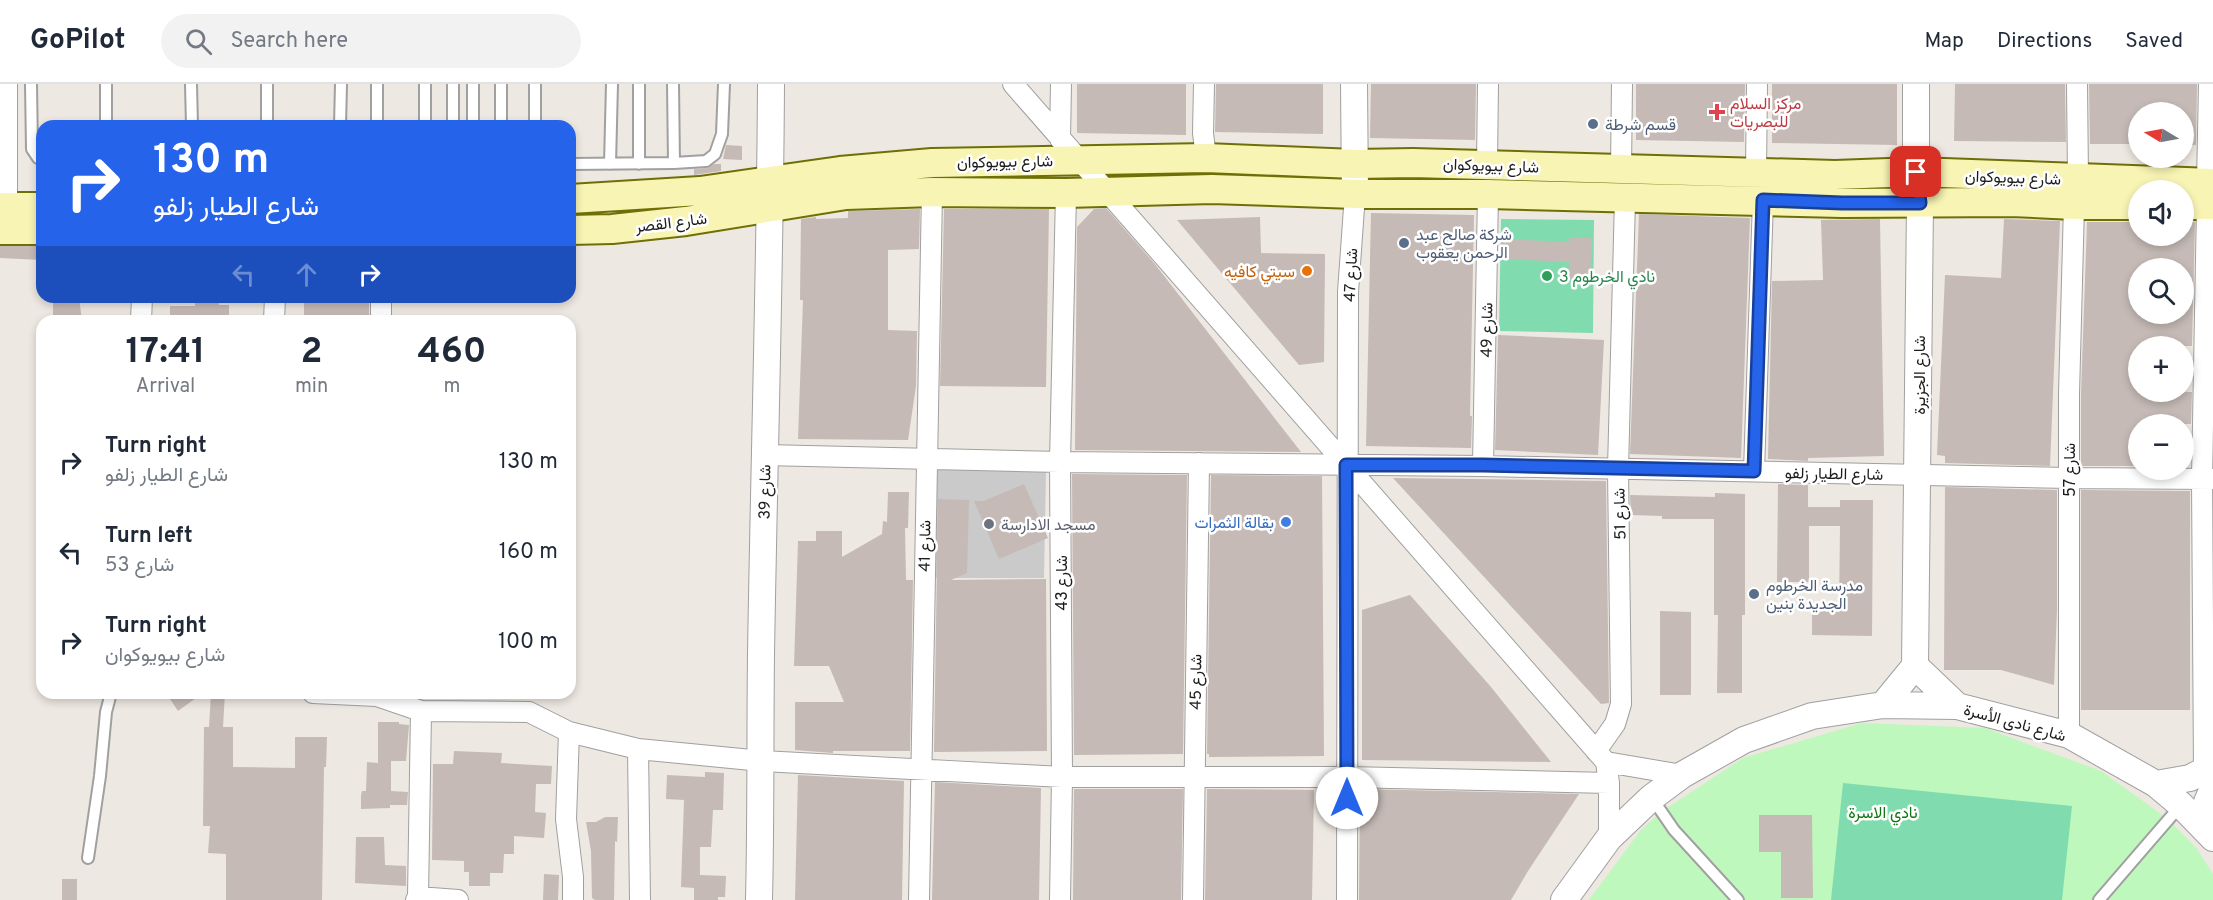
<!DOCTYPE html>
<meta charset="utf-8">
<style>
:root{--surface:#fff;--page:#f2f2f3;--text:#1f2937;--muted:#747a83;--line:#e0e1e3}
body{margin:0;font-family:Overpass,Vazirmatn,sans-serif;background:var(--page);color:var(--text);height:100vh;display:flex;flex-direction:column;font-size:22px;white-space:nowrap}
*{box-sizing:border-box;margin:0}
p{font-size:20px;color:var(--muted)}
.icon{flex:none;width:33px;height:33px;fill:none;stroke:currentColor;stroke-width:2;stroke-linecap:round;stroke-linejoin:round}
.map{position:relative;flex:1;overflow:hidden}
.drawer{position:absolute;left:36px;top:231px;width:540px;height:384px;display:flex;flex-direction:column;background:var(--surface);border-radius:18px;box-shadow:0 3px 9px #0003}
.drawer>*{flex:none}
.top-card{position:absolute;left:36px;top:36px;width:540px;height:183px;border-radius:18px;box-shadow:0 3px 9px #0003;background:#2563eb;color:#fff;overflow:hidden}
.needle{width:39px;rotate:280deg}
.tools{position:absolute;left:2128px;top:18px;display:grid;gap:12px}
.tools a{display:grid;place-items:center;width:66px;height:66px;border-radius:50%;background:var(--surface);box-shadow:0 3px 9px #0003;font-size:30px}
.pin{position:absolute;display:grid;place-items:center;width:51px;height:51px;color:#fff;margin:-26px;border-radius:12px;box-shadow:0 3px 9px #0006}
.me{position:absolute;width:66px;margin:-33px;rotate:0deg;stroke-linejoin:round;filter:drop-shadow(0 0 4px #0008)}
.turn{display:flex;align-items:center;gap:21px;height:126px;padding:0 18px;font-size:27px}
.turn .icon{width:78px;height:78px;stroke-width:2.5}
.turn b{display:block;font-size:42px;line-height:51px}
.lanes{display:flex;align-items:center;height:57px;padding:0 18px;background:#0003;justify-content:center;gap:30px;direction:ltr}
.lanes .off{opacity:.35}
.eta{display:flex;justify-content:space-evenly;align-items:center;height:102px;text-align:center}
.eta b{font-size:36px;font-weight:700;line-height:42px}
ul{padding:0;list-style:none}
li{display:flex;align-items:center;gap:18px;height:90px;padding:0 18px}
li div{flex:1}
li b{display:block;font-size:22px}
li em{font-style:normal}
header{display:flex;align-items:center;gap:36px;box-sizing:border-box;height:84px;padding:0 30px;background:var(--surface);border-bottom:2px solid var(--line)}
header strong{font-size:28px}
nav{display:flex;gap:33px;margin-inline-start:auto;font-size:21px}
.search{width:420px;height:54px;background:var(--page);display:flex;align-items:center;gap:15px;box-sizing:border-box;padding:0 21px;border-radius:33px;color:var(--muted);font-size:22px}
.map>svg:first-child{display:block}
</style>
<header>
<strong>GoPilot</strong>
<div class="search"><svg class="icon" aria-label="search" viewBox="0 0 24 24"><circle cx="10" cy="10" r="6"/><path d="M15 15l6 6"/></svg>Search here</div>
<nav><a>Map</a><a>Directions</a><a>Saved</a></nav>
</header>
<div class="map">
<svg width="2213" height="816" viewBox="0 0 2213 816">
<rect width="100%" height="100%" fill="#ede8e1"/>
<path fill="#cacaca" d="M935 384 1046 385 1044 494H932Z"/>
<path fill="#bff8bd" d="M1862 639 1985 644 2101 687 2168 735 2197 765 2213 790V816H1589L1641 746 1661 728 1743 674Z"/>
<path fill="#80dcae" d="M1501 135 1594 136 1593 249 1499 247Z
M1843 699 2072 722 2062 816H1831Z"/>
<path fill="#c5bab5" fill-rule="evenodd" d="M1077 0H1186V51L1077 49Z
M1216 0H1323V50L1215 48Z
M1371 0H1476L1475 56 1370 54Z
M1636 0H1745L1744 58 1636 56Z
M1772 0H1897V61L1772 59Z
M1955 0H2065L2066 58 1954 57Z
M2089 0H2197L2196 61H2184V28H2139V60H2090Z
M726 61 742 62V76L723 75Z
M714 80H721V87L694 91V85L707 84Z
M1106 124 1154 179 1301 368 1075 366 1077 143 1094 125Z
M920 125 919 165 888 166V246L917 247 916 302 908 356 798 355 803 216H800L801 135 816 133V135L848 134V127Z
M944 125H1049L1046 303 940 302Z
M1371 129 1474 131 1470 332H1472L1471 364 1366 362Z
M1639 130 1750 134 1741 374 1630 370Z
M1260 133 1261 169 1325 170 1324 278 1299 281 1177 136Z
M1880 135 1884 372 1808 374V377L1768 375 1772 197 1823 196 1821 136Z
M2004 135 2060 137 2050 382 1945 379V372L1937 371 1945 191 2001 194Z
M2087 138H2139V152H2184V138H2195L2192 262H2139V308H2192L2191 340H2139V382H2081V310ZM2139 184H2184V230H2139Z
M1570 153 1592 154 1590 196 1568 195 1569 178 1501 175 1502 155 1570 158Z
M0 162H42V176L0 174Z
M53 213H79L82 237H53Z
M195 213H219V221H229V237H170V222H195Z
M304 213H369V237H304Z
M1498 251 1604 256 1598 371 1495 366Z
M1072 390 1187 391 1183 670 1074 671Z
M1211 391 1322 392 1324 672 1209 673V670H1207Z
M1393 394 1606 397 1609 619 1601 620Z
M1024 400 1048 454 999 475 974 417H984Z
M1778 400 1808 401V423H1840V416H1873L1872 552 1812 551V526H1839L1840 442H1809V498H1777Z
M1945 403 2057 406V526L2054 601 2001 586H1944Z
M2081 406 2190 407V626H2081Z
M888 408H909L908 444H905L906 496H913L910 667H833V669L795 666V618H844L829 582H794L798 457H816V447H842V473L882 450 883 437 887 438Z
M1715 409 1745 410V531H1742V609H1717L1718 531H1714V435H1662V432L1631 431 1630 411 1715 413Z
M938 415 969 416 967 489 951 496 1046 495 1047 667 934 668Z
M1410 511 1491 603 1551 678 1362 676V526Z
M1660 527 1691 528V611H1660Z
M166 609H203L178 627Z
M211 609H225L223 643H233V683L295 684V653H327L326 683H324L322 816H226V770L208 769 210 742H203L204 643H209Z
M378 638H399V640L409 641 406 677H391V707L408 708 407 721H390V724L361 725V711L362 707H366L367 678 378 679Z
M454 667 502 669 501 679 552 682 551 700H536L535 728 546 729 544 754 514 752V770H504L503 789H490V802H469V788H464V777L432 776 433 680H453Z
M705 688 724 689 723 726H713L711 763H700V791L726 792 725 813H718V816H694V804L681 803 684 716 666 715 667 691 705 693Z
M798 691 904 697 902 816H795Z
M935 698 1041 704 1039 816H932Z
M1074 705H1183L1181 816H1073Z
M1207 705 1314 706 1312 816H1205Z
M1360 705 1579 710 1528 787 1511 816H1359Z
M1759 731H1812L1813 814H1781V768H1759Z
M605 733H618L617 758 615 757 614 816H595L592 814 591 767 586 738H596Z
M356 753H384L385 781 406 782V802L355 799Z
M544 790 559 791 558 816H543Z
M62 795H77V816H62Z"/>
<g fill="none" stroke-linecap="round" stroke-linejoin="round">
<g stroke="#a0a0a0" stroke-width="14">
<path id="service" d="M31 0 32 65 38 74 42 76
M191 0 192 42
M377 0V42
M425 0V42
M453 0V42
M501 0V42
M535 0V42
M639 0V80
M673 0 674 79
M106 42V0
M267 42V0
M340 42 341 0
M473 42V0
M570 80 674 79 706 77 715 70 722 50 724 0
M610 80 612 0
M1652 714 1674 746 1738 816
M88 774 100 692 106 628 111 609
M2099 816 2181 721"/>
</g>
<g stroke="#a0a0a0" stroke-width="22">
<path id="minor" d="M1013 0 1606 678 1609 699V754
M1204 0 1203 49 1206 74
M2077 0 2078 95
M1060 55 1061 0
M1487 81 1488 0
M1621 85 1622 0
M1756 88 1757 0
M2207 99 2209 0
M7 123V0
M141 237 142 213
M274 237 275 213
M381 237V213
M765 371 1060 378 1483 382 2069 394 2213 395
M1483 382 1488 110
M1754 387 1763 116
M313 609 377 612
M377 609V612L421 627 418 813 416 816
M421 627 529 628 569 648 638 665 762 677 1062 693H1347L1609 699
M569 648 566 735 573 793V816
M2069 651V310L2074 121
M638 665 640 816
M1596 667 1615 640 1621 620 1618 385 1625 115
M1606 678 1682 691
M2204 686 2202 395 2207 121
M418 813 458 816
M919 816 932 108
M1060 816 1062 693 1060 378 1066 109
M1193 816 1199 379
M1347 816 1348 208 1355 110"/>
</g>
<g stroke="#a0a0a0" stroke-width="28">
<path id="tertiary" d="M1354 0 1355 110
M1915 582 1957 622
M1883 621 1915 582 1920 119 1916 88V0
M2156 700 2190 694 2213 682
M2207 747V718L2213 704
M759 816C761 734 760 653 761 571 764 381 770 190 771 0
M1564 816 1609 754 1651 714 1682 691 1744 656 1812 632 1883 621 1957 622 2069 651 2156 700 2181 721 2213 754"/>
</g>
<g stroke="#6f6f06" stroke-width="32">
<path id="secondary" d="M570 115 700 107 840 87 932 79 1206 74 1355 80 1413 79 1835 91 1916 88 2213 99
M2184 121H2213
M0 123H42
M0 146H42
M570 146 612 145 686 137 846 111 932 108 1066 109 1212 105 1355 110H1488L1842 119 2012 118 2074 121H2139"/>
</g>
<use href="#service" stroke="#fff" stroke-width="10"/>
<use href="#minor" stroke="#fff" stroke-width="20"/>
<use href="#tertiary" stroke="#fff" stroke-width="26"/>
<use href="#secondary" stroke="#f8f4b4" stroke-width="28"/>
</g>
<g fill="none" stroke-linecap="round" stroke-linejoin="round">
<g stroke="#184099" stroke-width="15">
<path id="route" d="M1347 714 1346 381H1483L1754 387 1763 116 1842 119H1920L1916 88"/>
</g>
<use href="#route" stroke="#2563eb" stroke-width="10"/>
</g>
<path fill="#e0444e" stroke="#fff" stroke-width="2" d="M1714 19h6v6h6v6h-6v6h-6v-6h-6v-6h6z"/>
<g fill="#5c6f8a" stroke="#fff" stroke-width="2">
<circle cx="1593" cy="40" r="6"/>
<circle cx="1404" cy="159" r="6"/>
<circle cx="1754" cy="510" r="6"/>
</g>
<circle fill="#e8710a" stroke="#fff" stroke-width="2" cx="1307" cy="187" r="6"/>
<circle fill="#2e9e5b" stroke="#fff" stroke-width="2" cx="1547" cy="192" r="6"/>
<circle fill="#3f7fe0" stroke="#fff" stroke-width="2" cx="1286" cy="438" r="6"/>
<circle fill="#6b7280" stroke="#fff" stroke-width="2" cx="989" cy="440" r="6"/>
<g text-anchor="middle" stroke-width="5" stroke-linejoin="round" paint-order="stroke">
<g font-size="16" fill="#be3a42" stroke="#fff" text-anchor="start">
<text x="1730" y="25">مركز السلام<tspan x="1730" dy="18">للبصريات</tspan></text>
</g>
<g font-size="16" fill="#4e5e75" stroke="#fff" text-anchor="start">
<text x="1605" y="46">قسم شرطة</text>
<text x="1416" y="156">شركة صالح عبد<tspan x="1416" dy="18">الرحمن يعقوب</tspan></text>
<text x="1766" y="507">مدرسة الخرطوم<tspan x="1766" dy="18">الجديدة بنين</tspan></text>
</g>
<g font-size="16" fill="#1c1c1c" stroke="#fff">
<text transform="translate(1005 77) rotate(-1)" y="6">شارع بيويوكوان</text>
<text transform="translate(1491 81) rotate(2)" y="6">شارع بيويوكوان</text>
<text transform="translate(2013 93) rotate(2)" y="6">شارع بيويوكوان</text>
<text transform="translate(671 138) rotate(-7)" y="6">شارع القصر</text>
<text transform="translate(1350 191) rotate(-87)" y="6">شارع 47</text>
<text transform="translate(1486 246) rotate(-89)" y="6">شارع 49</text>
<text transform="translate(1919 291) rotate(-90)" y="6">شارع الجزيرة</text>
<text transform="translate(2069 386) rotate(-90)" y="6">شارع 57</text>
<text transform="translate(1834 389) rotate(1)" y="6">شارع الطيار زلفو</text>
<text transform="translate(764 408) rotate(-89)" y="6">شارع 39</text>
<text transform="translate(1619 430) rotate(-91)" y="6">شارع 51</text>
<text transform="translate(924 462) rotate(-89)" y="6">شارع 41</text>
<text transform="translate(1061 499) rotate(-90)" y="6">شارع 43</text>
<text transform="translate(1195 598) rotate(-89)" y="6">شارع 45</text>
<text transform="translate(2015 638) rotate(15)" y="6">شارع نادى الأسرة</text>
</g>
<g font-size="16" fill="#c56008" stroke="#fff" text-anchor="end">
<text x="1295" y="193">سيتي كافيه</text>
</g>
<g font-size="16" fill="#27864d" stroke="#fff" text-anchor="start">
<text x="1559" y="198">نادي الخرطوم 3</text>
</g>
<g font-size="16" fill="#366cbe" stroke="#fff" text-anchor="end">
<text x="1274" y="444">بقالة الثمرات</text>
</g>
<g font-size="16" fill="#5b616d" stroke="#fff" text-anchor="start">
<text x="1001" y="446">مسجد الادارسة</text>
</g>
<g font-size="16" fill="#0f770d" stroke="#fff">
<text x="1883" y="734">نادي الاسرة</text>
</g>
</g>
</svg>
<div class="tools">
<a><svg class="needle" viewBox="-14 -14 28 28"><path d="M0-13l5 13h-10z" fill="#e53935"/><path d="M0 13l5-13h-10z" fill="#747a83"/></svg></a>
<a><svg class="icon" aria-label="sound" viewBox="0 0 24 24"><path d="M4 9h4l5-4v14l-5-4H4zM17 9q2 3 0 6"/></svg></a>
<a><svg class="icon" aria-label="search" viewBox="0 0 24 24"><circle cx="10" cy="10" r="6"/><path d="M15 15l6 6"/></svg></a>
<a>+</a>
<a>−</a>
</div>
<div class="pin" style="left:1916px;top:88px;background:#d93025"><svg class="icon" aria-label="arrive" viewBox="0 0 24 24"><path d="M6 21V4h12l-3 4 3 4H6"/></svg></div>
<svg class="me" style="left:1347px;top:714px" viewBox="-20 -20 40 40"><circle r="19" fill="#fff"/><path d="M0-13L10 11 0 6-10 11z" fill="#2563eb"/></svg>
<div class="top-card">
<div class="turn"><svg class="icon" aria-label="right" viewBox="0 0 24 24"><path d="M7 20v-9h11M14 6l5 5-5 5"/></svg><div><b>130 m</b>شارع الطيار زلفو</div></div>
<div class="lanes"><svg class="icon off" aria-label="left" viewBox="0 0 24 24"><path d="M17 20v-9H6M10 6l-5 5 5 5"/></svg><svg class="icon off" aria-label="ahead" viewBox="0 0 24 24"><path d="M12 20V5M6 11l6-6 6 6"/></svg><svg class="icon" aria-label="right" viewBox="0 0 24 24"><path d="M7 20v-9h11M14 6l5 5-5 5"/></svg></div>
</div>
<section class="drawer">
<div class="eta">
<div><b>17:41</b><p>Arrival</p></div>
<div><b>2</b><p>min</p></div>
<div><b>460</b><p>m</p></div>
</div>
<ul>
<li><svg class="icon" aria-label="right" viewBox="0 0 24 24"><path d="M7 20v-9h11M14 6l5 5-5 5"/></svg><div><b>Turn right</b><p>شارع الطيار زلفو</p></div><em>130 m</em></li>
<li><svg class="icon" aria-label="left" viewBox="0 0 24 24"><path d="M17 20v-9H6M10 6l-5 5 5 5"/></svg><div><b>Turn left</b><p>شارع 53</p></div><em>160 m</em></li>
<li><svg class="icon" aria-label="right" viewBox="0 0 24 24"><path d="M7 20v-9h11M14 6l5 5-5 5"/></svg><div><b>Turn right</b><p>شارع بيويوكوان</p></div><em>100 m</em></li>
</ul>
</section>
</div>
